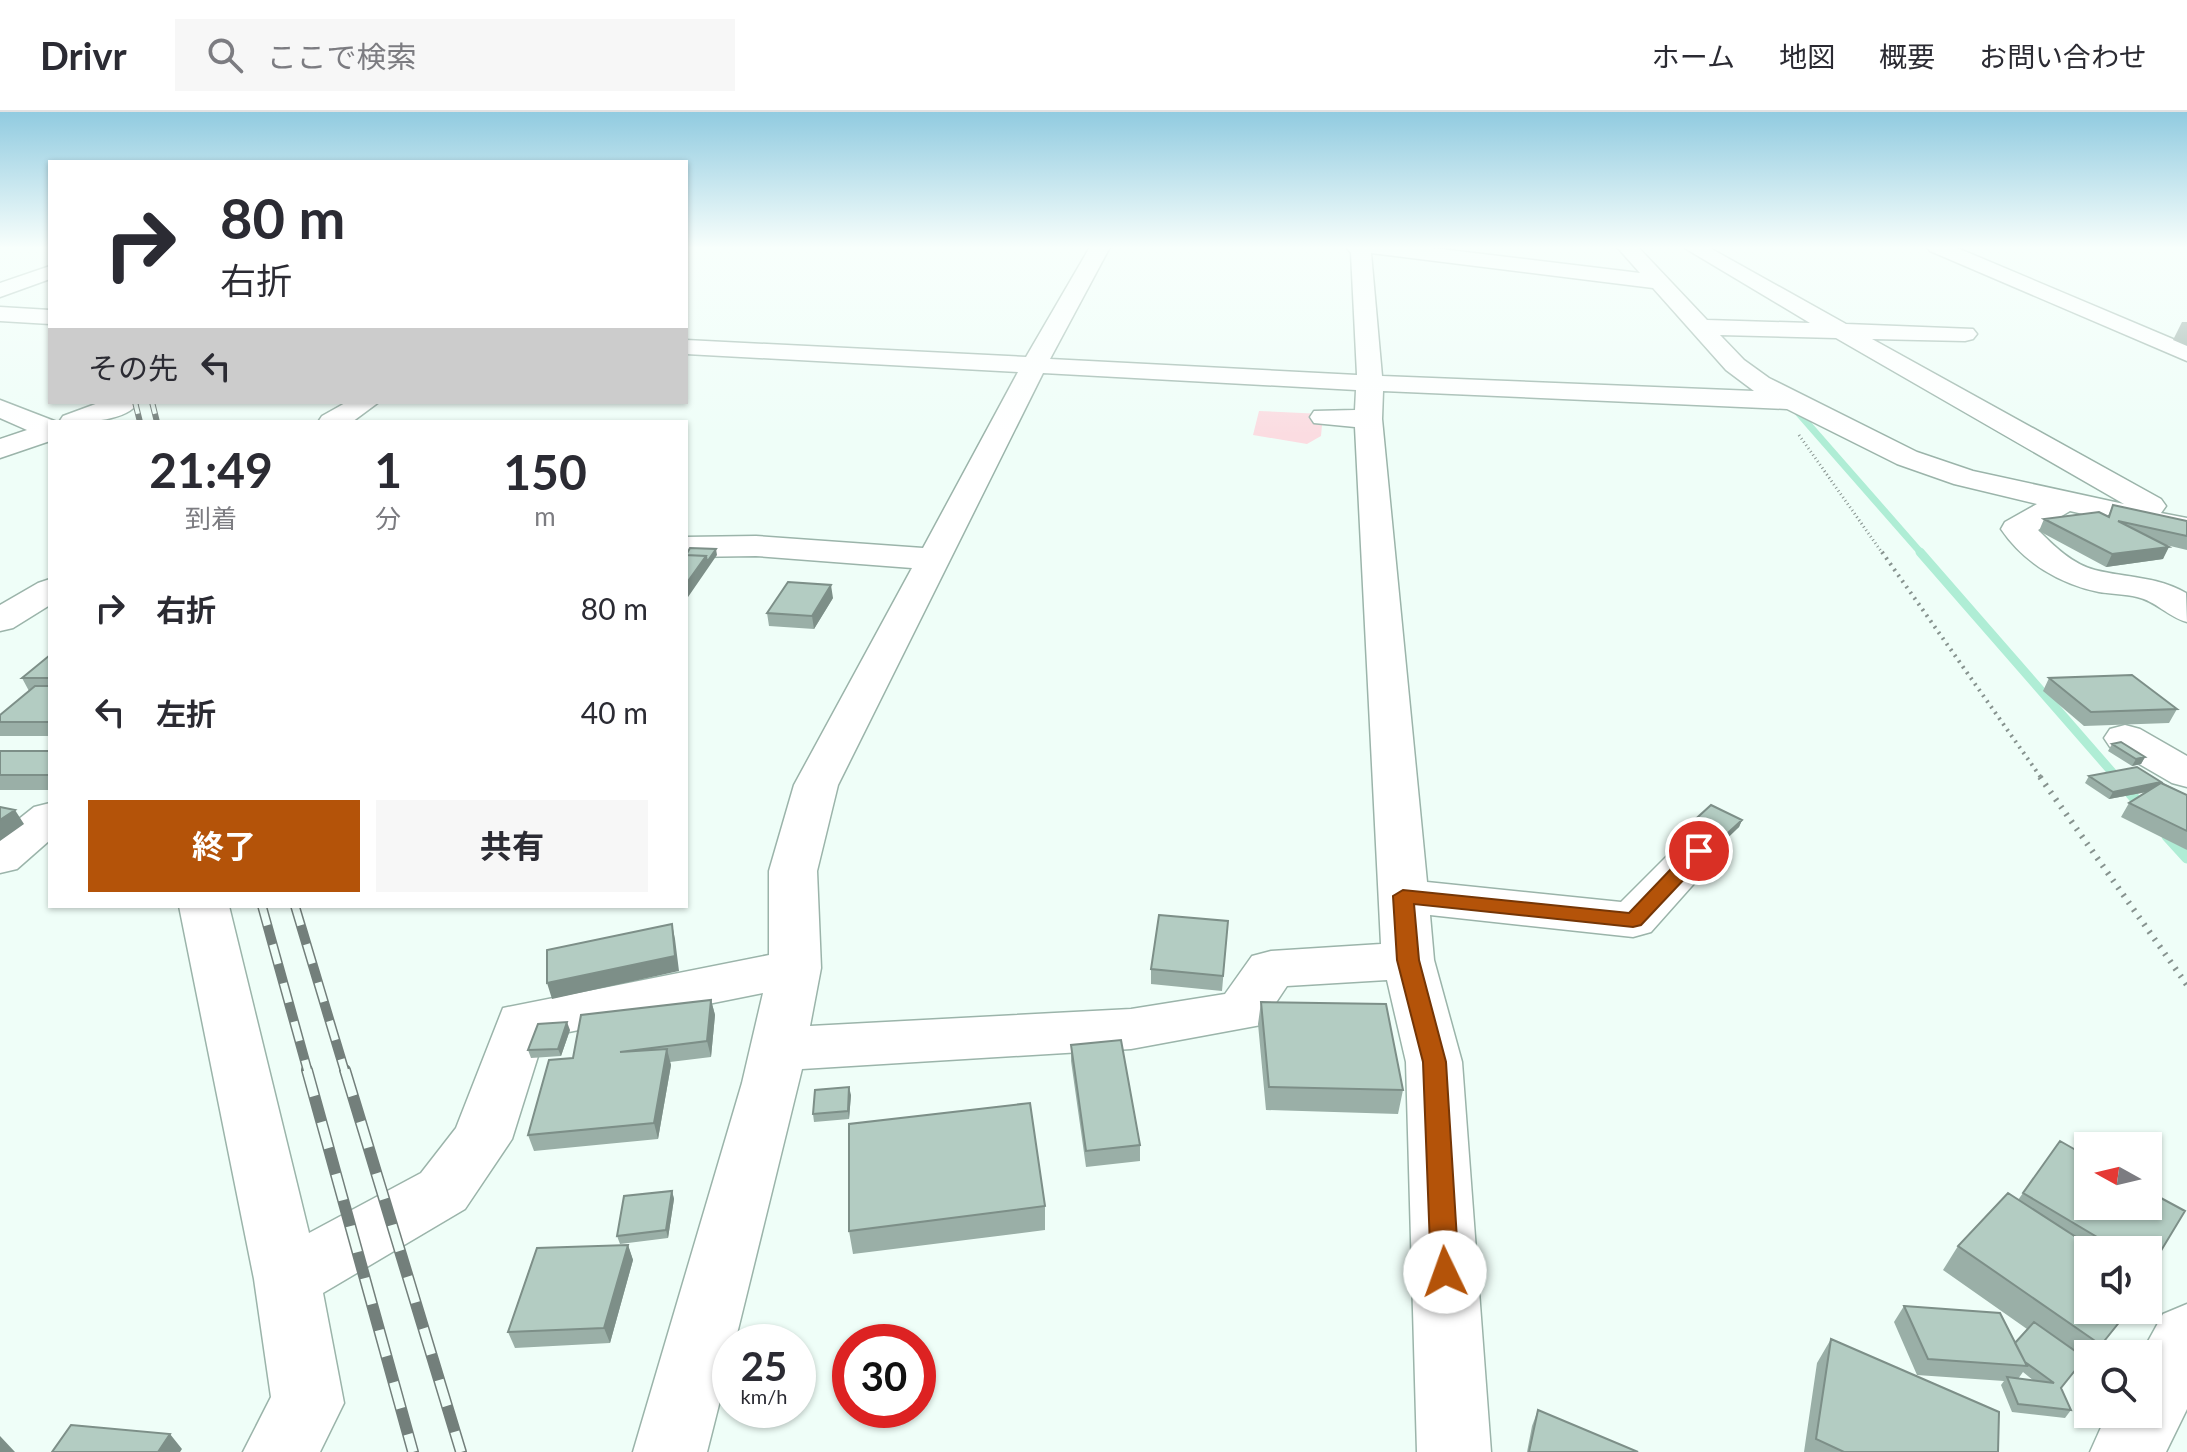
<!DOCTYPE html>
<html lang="ja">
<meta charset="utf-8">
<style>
:root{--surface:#fff;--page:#f7f7f7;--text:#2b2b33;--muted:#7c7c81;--line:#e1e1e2;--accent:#b45309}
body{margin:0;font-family:Lato,"Noto Sans JP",sans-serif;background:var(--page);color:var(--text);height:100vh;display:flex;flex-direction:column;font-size:30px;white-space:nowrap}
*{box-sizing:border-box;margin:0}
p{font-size:26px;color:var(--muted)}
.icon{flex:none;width:44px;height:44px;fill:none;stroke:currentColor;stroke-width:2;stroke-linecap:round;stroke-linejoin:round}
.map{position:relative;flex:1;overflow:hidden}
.details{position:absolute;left:48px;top:308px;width:640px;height:488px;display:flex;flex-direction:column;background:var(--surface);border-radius:0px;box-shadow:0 2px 6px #0004}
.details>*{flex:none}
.hud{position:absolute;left:48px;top:48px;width:640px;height:244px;border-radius:0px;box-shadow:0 2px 6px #0004;background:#fff;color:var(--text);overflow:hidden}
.needle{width:52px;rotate:278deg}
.controls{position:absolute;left:2074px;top:1020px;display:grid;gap:16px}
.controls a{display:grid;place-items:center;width:88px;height:88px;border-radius:0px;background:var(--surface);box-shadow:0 2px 6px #0004;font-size:40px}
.speed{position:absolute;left:712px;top:1212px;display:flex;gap:16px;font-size:40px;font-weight:700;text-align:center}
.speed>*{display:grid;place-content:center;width:104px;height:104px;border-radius:50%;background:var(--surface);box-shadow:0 2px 6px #0004;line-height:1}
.speed small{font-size:20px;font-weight:400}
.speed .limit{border:12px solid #d22;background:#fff;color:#111}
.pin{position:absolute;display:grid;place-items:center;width:68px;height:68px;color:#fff;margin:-34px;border:4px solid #fff;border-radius:50%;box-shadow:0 2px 8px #0007}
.me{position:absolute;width:88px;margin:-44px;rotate:357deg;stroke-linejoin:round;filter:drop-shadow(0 0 6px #0008)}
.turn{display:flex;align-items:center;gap:28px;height:168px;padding:0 40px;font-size:36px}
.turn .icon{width:104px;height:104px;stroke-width:2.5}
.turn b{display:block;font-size:56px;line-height:68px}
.then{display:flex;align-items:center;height:76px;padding:0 40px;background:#0003;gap:16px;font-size:30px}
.eta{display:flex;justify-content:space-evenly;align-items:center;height:136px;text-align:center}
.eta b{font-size:48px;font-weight:700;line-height:56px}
.primary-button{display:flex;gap:16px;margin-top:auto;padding:16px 40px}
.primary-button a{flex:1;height:92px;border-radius:0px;background:var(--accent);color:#fff;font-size:32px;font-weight:700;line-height:92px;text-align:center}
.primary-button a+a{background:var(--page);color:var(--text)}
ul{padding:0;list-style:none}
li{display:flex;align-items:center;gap:24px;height:104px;padding:0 40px}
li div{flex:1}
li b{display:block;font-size:30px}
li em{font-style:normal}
header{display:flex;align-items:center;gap:48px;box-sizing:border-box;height:112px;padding:0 40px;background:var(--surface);border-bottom:2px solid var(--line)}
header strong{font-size:38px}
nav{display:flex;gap:44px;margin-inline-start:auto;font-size:28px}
.search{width:560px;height:72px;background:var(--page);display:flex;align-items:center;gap:20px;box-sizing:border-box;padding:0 28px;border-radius:0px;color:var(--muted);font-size:30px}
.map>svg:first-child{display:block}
</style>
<header>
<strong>Drivr</strong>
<div class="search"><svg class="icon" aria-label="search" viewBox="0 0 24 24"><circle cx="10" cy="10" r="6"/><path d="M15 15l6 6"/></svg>ここで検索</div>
<nav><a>ホーム</a><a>地図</a><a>概要</a><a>お問い合わせ</a></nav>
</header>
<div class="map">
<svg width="2187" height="1340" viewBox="0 0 2187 1340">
<rect width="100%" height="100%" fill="#effef8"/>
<path fill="#fbdce1" d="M1259 299 1323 302 1321 324 1307 332 1253 323Z"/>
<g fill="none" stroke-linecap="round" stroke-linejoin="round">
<path stroke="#afedd5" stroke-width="7" d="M1794 296 1922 442"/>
<path stroke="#afedd5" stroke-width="9" d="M1920 440 2118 667"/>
<path stroke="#afedd5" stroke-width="11" d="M2116 665 2144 697
M2167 724 2187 746"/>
<g stroke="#9bb4aa" stroke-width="3">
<path id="minor" d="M1090 135H1110L1050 247 1357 263 1351 141 1346 135H1424L1640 161 1617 135H1638L1707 208 1810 211 1683 135H1708L1846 212 1973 217 1977 222 1973 227 1965 229 1872 227 2161 387 2166 394 2161 401 2187 406V426L2070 399 2038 418C2054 434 2072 452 2095 458 2127 466 2156 464 2186 481L2187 510C2168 505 2156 489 2137 485 2125 482 2112 482 2099 480 2060 472 2024 451 2001 417L2005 410 2037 392 1954 372 1897 352 1787 297 1383 279 1382 307 1427 770 1621 790 1682 729 1699 724 1716 729 1723 739 1651 820 1633 825 1430 803 1434 848 1462 950 1491 1340H1417L1406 950 1387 868 1287 874 1261 913 1131 937 802 957 735 1230H730V1249L707 1340H633L742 971 763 881 544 925 512 1027 465 1097 323 1181 344 1291 320 1340H243L271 1285 254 1167 179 794H229L309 1121 421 1061 456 1016 503 896 769 843V759L794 673 912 456 756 444 686 445V425L756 424 923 436 1018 260 686 242V228L1026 245ZM1371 141 1653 176 1726 258 1754 279 1382 264ZM1720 223 1836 226 2124 392 1973 359 1917 340 1769 266 1744 248ZM1043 261 1356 278 1355 298 1314 299 1310 305 1314 311 1355 315 1381 832 1271 839 1252 844 1225 882 1131 897 810 914 821 856 817 759 838 673Z
M1927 135H1955L2187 233V249L1930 139Z
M50 154V167L0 185V171Z
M0 195 50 198V212L0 209Z
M0 288 57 310H50V329L0 346V327L27 318 0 306Z
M101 290H139C125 311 82 310 59 310L63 304Z
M347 290H379L352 310H318L322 304Z
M50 467V493L13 516 0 519V493L38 471Z
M2125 613 2140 617 2187 644V675L2172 671 2110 635 2104 626 2110 617Z
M50 691V728L17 757 0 761V722L34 695Z"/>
</g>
<g stroke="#9bb4aa" stroke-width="3">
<path id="major" d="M2187 1192V1297L2166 1340H2090L2107 1302H2148V1242H2141L2163 1202Z"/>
</g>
<path stroke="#87938f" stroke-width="3" stroke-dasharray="1 3" stroke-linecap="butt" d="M1799 323 1883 442"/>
<path stroke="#87938f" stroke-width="4" stroke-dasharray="2 5" stroke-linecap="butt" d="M1882 440 2042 667"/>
<path stroke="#87938f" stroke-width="6" stroke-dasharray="2 7" stroke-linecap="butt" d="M2040 665 2187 873"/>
<use href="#minor" fill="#fff" fill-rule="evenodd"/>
<use href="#major" fill="#fff" fill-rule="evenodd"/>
<g stroke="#737f7b" stroke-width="6">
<path id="rail-far2" d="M135 290 140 310
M152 290 157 310"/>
</g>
<g stroke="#737f7b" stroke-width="10">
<path id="rail-far1" d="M262 794 308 960
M295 794 345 960"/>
</g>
<g stroke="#737f7b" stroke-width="12">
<path id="rail" d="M307 958 413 1340
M345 958 461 1340"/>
</g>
<use href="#rail-far2" stroke="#effef8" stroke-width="4" stroke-dasharray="12" stroke-linecap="butt"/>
<use href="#rail-far1" stroke="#effef8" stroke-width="7" stroke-dasharray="20" stroke-linecap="butt"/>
<use href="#rail" stroke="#effef8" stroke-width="9" stroke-dasharray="27" stroke-linecap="butt"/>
</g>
<path fill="#9aafa7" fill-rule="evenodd" d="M2182 210H2187V234L2173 228Z
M2113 393 2187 409V438L2166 433 2163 447 2106 455 2039 419 2044 407 2108 404Z
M833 486 814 517 769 514 767 501Z
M50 543V624H0V603L29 579 22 566Z
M2049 566 2177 597 2169 611 2084 614 2043 579Z
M2112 632 2145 645 2141 652 2132 654 2108 639Z
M0 639H50V678H0Z
M2089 664 2161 670 2187 683V738L2121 705 2129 691 2147 680 2109 687 2085 671Z
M1742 708 1739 715 1717 736 1685 722 1688 714Z
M1228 809 1222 879 1151 872V857Z
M711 888 715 903 711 945 670 950 671 953 658 1027 534 1039 528 1023 573 946Z
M1261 890 1403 978 1398 1002 1266 998 1258 912Z
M570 918 561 944 531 946 528 938Z
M1071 933 1140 1033V1049L1086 1055 1071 949Z
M851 983 849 1007 814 1010 813 1002Z
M2060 1029 2088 1045V1094H2148V1079L2185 1099 2148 1160V1138H2088V1198H2130L2094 1242H2088V1250L2083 1256 2079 1254 2061 1276 2071 1298 2065 1306 2012 1300 2001 1273 2004 1269 1917 1263 1894 1210 1904 1194 2000 1201 2015 1231 2027 1217 1943 1158 1958 1134 2008 1081 2018 1088ZM2023 1260 2034 1269 2018 1267Z
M672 1079 674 1087 668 1126 620 1132 617 1124Z
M1045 1094V1118L853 1142 849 1119Z
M628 1133 633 1148 610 1231 515 1236 508 1220Z
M1831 1227 1998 1340H1804L1817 1251Z
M1538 1298 1638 1340H1527L1532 1314Z"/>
<path fill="#7d8f88" d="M2169 435 2163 447 2106 455 2112 442Z
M716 437 717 443 686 488V472L706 444Z
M831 473 833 486 814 517 812 504Z
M2145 645 2141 652 2132 654 2136 647Z
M2161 670 2157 678 2109 687 2113 680Z
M15 698 24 712 0 729V708Z
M1742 708 1739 715 1717 736 1719 729Z
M672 812 675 827 679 859 552 887 547 871Z
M711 888 715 903 711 945 707 929Z
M567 910 570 918 561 944 558 937Z
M667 937 671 953 658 1027 654 1011Z
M849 975 851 983 849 1007 848 999Z
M672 1079 674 1087 668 1126 666 1118Z
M628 1133 633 1148 610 1231 604 1216Z
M170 1322 182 1337 180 1340H158Z
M0 1324 15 1340H0Z"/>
<path fill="#b3ccc2" stroke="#7d8f88" stroke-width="2" d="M2113 393 2187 409V424L2118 409 2169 435 2112 442 2044 407 2099 400 2109 405Z
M690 436 716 437 707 450 706 444 686 443Z
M686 443 706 444 686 472Z
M788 470 831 473 812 504 767 501Z
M50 543V566H22Z
M2132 563 2177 597 2091 600 2049 566Z
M35 574H50V610H0V603Z
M2121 630 2145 645 2136 647 2112 632Z
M0 639H50V663H0Z
M2137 655 2161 670 2113 680 2089 664Z
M2161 671 2187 683V719L2129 691Z
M1711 693 1742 708 1719 729 1688 714Z
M0 695 15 698 0 708Z
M1159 803 1228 809 1223 864 1151 857Z
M672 812 675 844 547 871V838Z
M711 888 707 929 620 940 667 937 654 1011 528 1023 549 948 573 946 581 903Z
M1261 890 1386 892 1403 978 1269 975Z
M567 910 558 937 528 938 538 912Z
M1121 928 1140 1033 1086 1039 1071 933Z
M849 975 848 999 813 1002 815 978Z
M1030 991 1045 1094 849 1119V1012Z
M2060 1029 2088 1045V1094H2148V1079L2185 1099 2150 1157 2148 1155V1138H2119L2023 1081Z
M672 1079 666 1118 617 1124 624 1084Z
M2008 1081 2096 1138H2088V1198H2129L2101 1233 1958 1134Z
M628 1133 604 1216 508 1220 537 1136Z
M1904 1194 2000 1201 2027 1254 1928 1247Z
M2034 1210 2085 1246 2061 1276 2071 1298 2018 1292 2007 1265 2054 1271 2025 1250 2015 1231Z
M1831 1227 1999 1300 1998 1340H1844L1816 1327Z
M1538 1298 1638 1340H1529Z
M71 1313 170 1322 158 1340H52Z"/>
<linearGradient id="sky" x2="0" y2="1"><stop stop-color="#91cbe0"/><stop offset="0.42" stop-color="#f8fffc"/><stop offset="1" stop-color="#f8fffc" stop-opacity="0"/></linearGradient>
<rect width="2187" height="323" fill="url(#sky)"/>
<path fill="#b45309" stroke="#753606" stroke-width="2" d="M1699 733 1706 735 1709 739 1706 744 1641 813 1633 815 1414 792 1419 848 1446 950 1459 1160 1455 1168 1445 1172 1435 1168 1431 1160 1423 950 1397 848 1393 784 1403 778 1629 801 1692 735Z"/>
</svg>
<div class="controls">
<a><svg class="needle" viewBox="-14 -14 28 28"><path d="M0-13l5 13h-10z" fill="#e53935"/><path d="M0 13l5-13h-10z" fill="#7c7c81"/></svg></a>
<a><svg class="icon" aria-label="sound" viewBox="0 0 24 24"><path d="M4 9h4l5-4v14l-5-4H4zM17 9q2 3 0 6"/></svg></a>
<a><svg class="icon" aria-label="search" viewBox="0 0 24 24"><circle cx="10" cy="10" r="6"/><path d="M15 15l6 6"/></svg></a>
</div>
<div class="speed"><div>25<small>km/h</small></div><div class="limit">30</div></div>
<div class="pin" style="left:1699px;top:739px;background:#d93025"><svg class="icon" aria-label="arrive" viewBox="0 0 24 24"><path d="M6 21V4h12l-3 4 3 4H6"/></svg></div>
<svg class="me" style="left:1445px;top:1160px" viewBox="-20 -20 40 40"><circle r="19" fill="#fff"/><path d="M0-13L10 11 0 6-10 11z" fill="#b45309"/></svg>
<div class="hud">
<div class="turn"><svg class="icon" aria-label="right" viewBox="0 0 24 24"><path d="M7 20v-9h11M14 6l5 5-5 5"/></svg><div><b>80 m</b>右折</div></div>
<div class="then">その先<svg class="icon" aria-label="left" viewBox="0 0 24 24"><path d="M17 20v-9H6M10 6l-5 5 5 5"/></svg></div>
</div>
<section class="details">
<div class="eta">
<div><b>21:49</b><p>到着</p></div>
<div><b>1</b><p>分</p></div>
<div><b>150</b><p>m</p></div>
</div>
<ul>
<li><svg class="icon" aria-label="right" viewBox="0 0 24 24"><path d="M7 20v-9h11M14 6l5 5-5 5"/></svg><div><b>右折</b></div><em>80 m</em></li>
<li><svg class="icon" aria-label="left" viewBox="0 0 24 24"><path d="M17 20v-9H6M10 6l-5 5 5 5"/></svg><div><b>左折</b></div><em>40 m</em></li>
</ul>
<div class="primary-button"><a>終了</a><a>共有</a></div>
</section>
</div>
